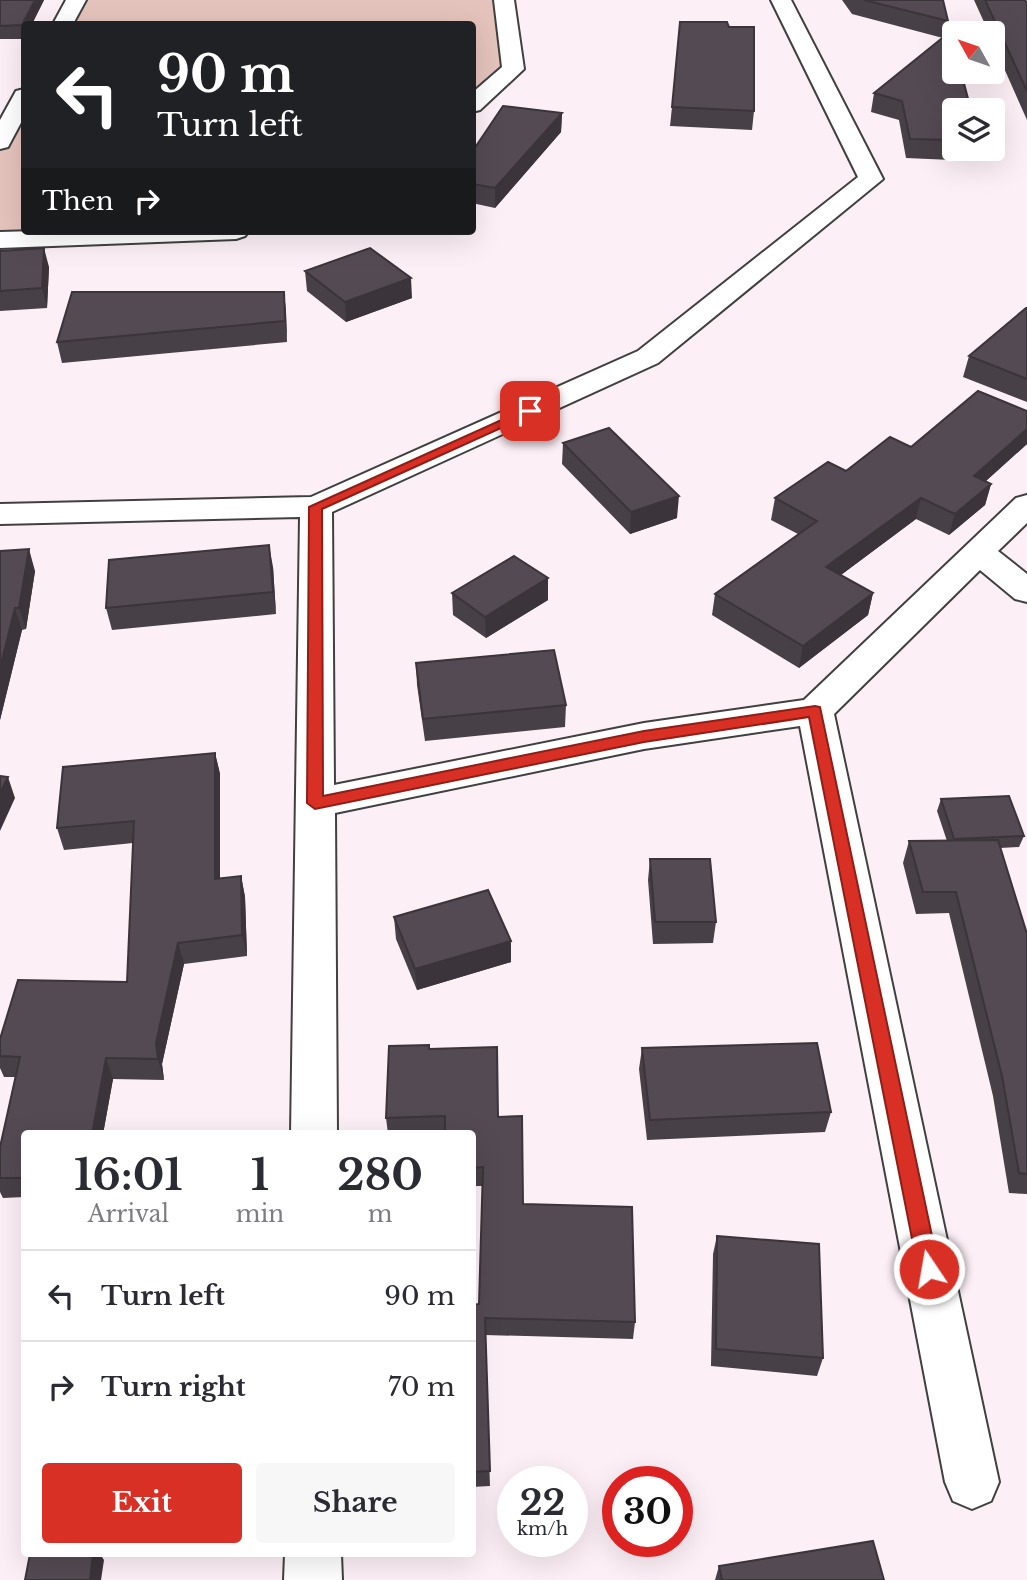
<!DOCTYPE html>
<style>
:root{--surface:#fff;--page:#f7f7f7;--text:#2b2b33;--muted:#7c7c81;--line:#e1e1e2;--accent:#d93025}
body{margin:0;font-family:"Libre Baskerville",serif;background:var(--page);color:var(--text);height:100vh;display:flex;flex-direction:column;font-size:26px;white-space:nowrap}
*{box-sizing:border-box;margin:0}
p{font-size:23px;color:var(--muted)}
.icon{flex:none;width:38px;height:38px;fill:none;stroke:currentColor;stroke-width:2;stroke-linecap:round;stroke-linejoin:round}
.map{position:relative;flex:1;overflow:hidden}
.panel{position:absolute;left:21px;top:1130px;width:455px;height:427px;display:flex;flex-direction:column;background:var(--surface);border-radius:7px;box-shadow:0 7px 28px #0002}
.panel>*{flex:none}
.hud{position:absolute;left:21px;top:21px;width:455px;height:214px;border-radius:7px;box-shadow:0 7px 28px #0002;background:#202124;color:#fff;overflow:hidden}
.needle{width:46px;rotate:310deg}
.tools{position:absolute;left:942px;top:21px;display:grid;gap:14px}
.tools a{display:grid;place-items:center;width:63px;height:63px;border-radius:7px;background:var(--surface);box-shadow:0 7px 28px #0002;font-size:35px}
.speed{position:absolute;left:497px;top:1466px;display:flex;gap:14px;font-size:35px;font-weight:700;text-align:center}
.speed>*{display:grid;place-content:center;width:91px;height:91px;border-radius:50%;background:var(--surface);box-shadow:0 7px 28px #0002;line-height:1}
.speed small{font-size:18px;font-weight:400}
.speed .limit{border:10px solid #d22;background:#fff;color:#111}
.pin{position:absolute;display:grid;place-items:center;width:60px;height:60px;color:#fff;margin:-30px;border-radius:14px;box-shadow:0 4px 10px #0006}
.me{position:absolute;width:77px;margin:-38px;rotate:348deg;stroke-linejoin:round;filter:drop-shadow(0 0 5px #0008)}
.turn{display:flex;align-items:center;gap:24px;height:147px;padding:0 21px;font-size:32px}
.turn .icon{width:91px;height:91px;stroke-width:2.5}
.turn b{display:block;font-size:49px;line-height:60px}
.then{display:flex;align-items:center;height:66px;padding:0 21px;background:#0003;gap:14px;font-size:26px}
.eta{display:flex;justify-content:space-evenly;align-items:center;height:119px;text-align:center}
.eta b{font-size:42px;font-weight:700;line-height:49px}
.cta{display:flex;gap:14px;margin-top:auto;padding:14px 21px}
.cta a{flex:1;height:80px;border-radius:7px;background:var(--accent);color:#fff;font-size:28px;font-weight:700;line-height:80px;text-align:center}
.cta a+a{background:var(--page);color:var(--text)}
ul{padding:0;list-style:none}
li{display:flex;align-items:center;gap:21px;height:91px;padding:0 21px;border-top:2px solid var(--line)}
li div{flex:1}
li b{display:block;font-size:26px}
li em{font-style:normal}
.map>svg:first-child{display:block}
</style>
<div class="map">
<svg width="1027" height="1580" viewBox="0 0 1027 1580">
<rect width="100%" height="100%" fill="#fdeff6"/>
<path fill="#e4c3bc" d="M76 0H504L513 69 473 105 472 24H63Z
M24 96V231H236L0 240V142Z"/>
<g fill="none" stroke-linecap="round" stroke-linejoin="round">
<g stroke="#404040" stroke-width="4">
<path id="minor" d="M66 0H86L73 24H53Z
M494 0H514L524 69 480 110 472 112V93L502 67Z
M771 0H791L883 179 658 363 332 512 334 785 644 723 804 700 1016 498 1027 495V523L998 551 1027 574V602L1015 599 980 570 834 714 999 1482 991 1501 972 1509 953 1501 945 1482 800 726 644 749 335 813 337 1134H291L300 517 0 524V504L311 497 638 351 858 177Z
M24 89V117L8 147 0 149V120L16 91Z
M35 231H249L245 236 236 239 0 248V232Z
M285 1554H341L342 1580H284Z"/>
</g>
<use href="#minor" fill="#fff" fill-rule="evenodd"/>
</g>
<path fill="#484047" d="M0 0H44L32 24H24V39H0Z
M842 0H943L948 21 945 36 954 110V149H977L974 161 906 158 899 120 871 112 874 93 943 38 852 14Z
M974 0H1025L1027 3V120L992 41V33H989Z
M672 107 754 111 752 130 670 126Z
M562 113 561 132 495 208 472 203V152Z
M0 251 49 267 47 308 0 311Z
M305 271 412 298 346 322 307 291Z
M284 292 286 312 287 342 62 363 57 342Z
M1027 308V402L963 377 969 356Z
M1027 411V444L986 481 991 484 985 505 949 535 916 519 841 575 873 593 868 615 799 668 712 615 715 594 798 534 771 520 775 498 911 447Z
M563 443 677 518 630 534 562 464Z
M0 551 35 571 26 629 22 630 0 720Z
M273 567 276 614 112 630 106 608Z
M452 593 548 600 486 638 453 615Z
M416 663 566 705 565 727 425 741 417 685Z
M215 753 220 774V878L241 876 245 897 247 956 184 964 162 1064 164 1080 113 1079 103 1134H24V1197L3 1198 0 1192V1147L15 1077H4L0 1068V1039L127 982 133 843 64 850 57 828Z
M941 799 1024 836 1019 847 1000 848 1027 934V1194L1009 1193 993 1096 949 913 916 914 903 863 909 841H947L937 811Z
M650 859 716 922 713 943 653 944 648 880Z
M394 917 511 962 417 990 396 939Z
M429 1045 430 1049 498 1117 523 1204 635 1322 633 1339 485 1335 490 1486 472 1487V1305L479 1304 483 1186H472V1134H388L386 1118Z
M642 1048 831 1112 825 1132 647 1140 639 1069Z
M717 1236 823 1358 817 1376 711 1366 713 1254Z
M719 1566 884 1580H715Z"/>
<path fill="#3b343a" d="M35 0H44L32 24H24V36L22 25Z
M562 113 561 132 495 208V188Z
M44 248 49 267 47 308 42 288Z
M411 278 412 298 346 322 345 302Z
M284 292 286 312 287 342 285 321Z
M1027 429V444L968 497 974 476Z
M991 484 985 505 949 535 955 514Z
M679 496 677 518 630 534 631 512Z
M921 498 916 519 822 589 826 567Z
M269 545 273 567 276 614 273 592Z
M29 549 35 571 26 629 19 608Z
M548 578V600L486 638 485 617Z
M873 593 868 615 799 668 803 646Z
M15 608 22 630 0 720V668Z
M215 753 220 774V900L215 879Z
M8 777 15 798 0 831V793Z
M241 876 245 897 247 956 242 935Z
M511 941V962L417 990 415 969Z
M178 943 184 964 162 1064 164 1080 158 1059 156 1043Z
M106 1058 113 1079 103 1134H92Z
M93 1554H100L104 1560 101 1580H90Z"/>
<path fill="#544a53" stroke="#3b343a" stroke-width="2" d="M0 0H35L22 25 0 26Z
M864 0H943L948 21Z
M985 0H1025L1027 3V91Z
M680 22H727L729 27H754V111L672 107Z
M951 31 954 42V72H961L971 110H954V140L910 139 902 101 874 93Z
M503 106 562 113 495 188 472 184V152Z
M44 248 42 288 0 291V251Z
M370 248 411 278 345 302 305 271Z
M72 292H284L285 321 57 342Z
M1026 308H1027V379L969 356Z
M978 391 1027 411V429L974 476 991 484 955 514 921 498 826 567 873 593 803 646 715 594 817 521 775 498 828 462 846 471 890 437 911 447Z
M609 428 679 496 631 512 563 443Z
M269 545 273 592 106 608 109 560Z
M29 549 19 608H15L0 668V551Z
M514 556 548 578 485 617 452 593Z
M554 650 566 705 423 719 416 663Z
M215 753V879L241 876 242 935 178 943 156 1043 158 1059 106 1058 92 1134H24V1178H0V1147L20 1057 0 1056V1039L18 980 127 982 134 821 57 828 63 767Z
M0 776 8 777 0 793Z
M1009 796 1024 836 954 839 941 799Z
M998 840 1027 934V1174L1019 1173 1002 1076 956 892H923L909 841Z
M650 859H710L716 922H655Z
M488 890 511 941 415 969 394 917Z
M817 1043 831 1112 650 1120 642 1048Z
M429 1045V1049L497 1047 498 1117 522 1116 523 1204 632 1207 635 1322 485 1318 490 1471 472 1472V1305L479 1304 483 1167 472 1168V1134H445V1116L386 1118 389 1046Z
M717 1236 819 1244 823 1358 716 1349Z
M873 1541 884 1580H722L719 1566Z
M30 1554H93L90 1580H25Z"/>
<path fill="#d93025" stroke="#8d1f18" stroke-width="2" d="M530 407 536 411 534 413 322 509 323 796 644 731 815 706 820 707 939 1269 936 1276 929 1279 921 1276 918 1269 809 717 644 742 315 809 307 803 309 507Z"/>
</svg>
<div class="tools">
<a><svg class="needle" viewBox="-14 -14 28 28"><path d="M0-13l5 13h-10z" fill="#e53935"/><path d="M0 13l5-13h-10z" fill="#7c7c81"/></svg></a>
<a><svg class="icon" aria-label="layers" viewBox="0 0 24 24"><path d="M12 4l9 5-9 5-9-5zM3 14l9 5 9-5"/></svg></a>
</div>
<div class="speed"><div>22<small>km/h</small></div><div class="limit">30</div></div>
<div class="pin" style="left:530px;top:411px;background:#d93025"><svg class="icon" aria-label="arrive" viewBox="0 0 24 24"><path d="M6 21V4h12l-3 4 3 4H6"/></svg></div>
<svg class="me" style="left:929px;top:1269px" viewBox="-20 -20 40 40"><circle r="17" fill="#d93025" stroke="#fff" stroke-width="3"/><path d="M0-11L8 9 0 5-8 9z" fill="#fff"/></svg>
<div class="hud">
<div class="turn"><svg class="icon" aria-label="left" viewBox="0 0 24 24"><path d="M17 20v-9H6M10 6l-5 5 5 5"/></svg><div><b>90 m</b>Turn left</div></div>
<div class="then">Then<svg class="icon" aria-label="right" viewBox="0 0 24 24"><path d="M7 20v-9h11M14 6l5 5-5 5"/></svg></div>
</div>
<section class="panel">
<div class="eta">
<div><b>16:01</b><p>Arrival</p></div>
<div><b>1</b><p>min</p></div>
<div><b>280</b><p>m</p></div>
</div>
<ul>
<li><svg class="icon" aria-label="left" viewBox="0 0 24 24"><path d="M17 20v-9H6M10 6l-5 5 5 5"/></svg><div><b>Turn left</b></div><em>90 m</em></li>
<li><svg class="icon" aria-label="right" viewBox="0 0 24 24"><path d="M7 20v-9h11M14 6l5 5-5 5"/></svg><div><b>Turn right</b></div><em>70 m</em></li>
</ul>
<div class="cta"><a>Exit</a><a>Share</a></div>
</section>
</div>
